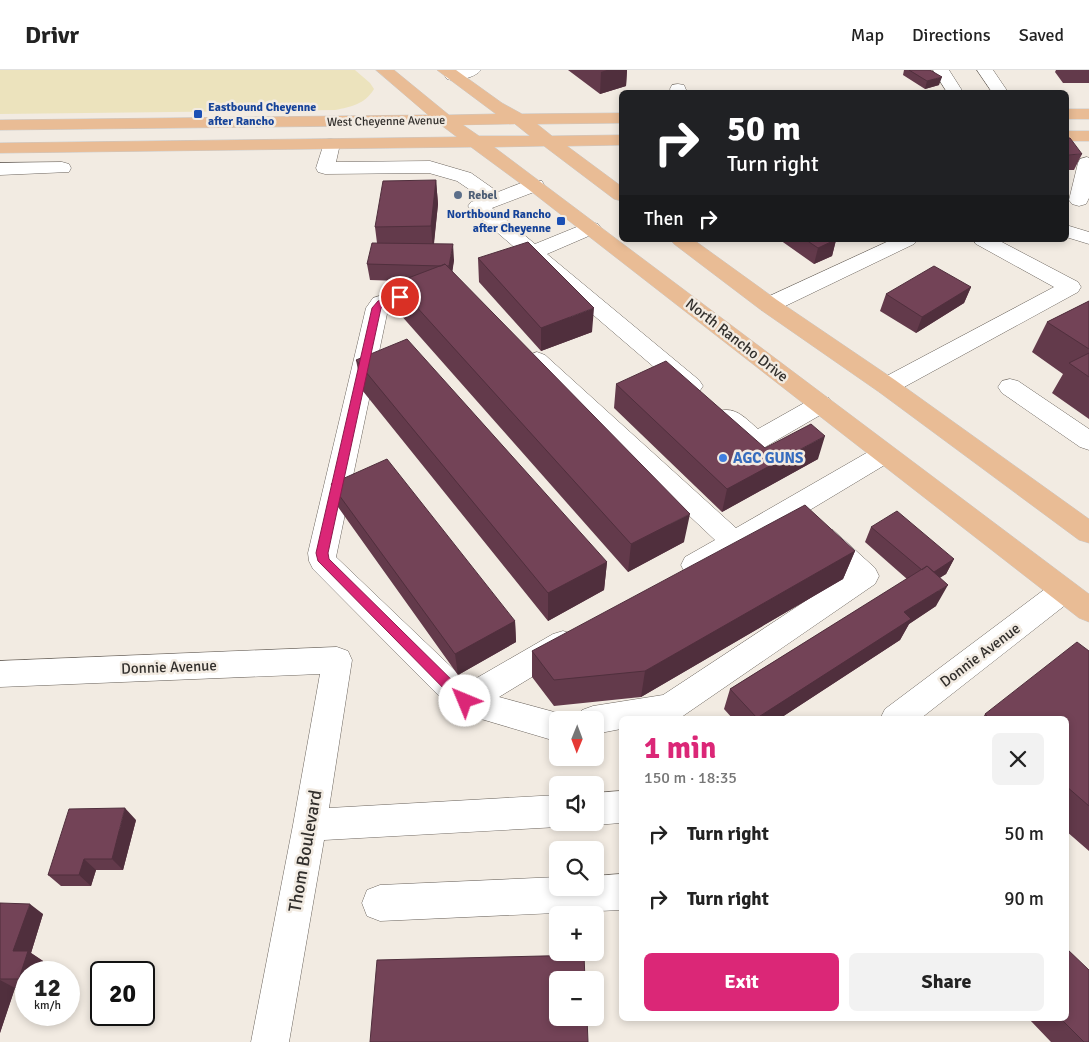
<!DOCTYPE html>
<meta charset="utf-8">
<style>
:root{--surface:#fff;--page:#f2f2f2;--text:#222;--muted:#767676;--line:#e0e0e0;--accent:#db2777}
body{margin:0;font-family:Signika,sans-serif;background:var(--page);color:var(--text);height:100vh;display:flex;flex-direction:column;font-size:19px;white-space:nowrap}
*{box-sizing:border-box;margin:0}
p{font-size:16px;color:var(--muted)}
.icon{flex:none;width:28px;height:28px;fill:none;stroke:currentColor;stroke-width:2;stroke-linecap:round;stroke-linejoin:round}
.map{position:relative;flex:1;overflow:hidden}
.panel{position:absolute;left:619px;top:646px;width:450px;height:305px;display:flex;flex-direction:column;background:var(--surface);border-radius:8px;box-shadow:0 2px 8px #0003}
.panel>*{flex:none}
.guide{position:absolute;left:619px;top:20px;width:450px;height:152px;border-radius:8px;box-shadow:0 2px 8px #0003;background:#202124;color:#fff;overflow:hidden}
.needle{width:32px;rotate:181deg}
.fabs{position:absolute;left:549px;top:641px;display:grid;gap:10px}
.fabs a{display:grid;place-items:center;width:55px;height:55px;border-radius:8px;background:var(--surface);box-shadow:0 2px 8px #0003;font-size:25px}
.speed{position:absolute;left:15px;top:891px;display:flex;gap:10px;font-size:25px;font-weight:700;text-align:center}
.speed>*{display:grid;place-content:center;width:65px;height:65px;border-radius:50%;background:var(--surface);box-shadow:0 2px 8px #0003;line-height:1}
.speed small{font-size:12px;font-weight:400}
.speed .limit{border:2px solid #111;border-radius:8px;background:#fff;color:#111}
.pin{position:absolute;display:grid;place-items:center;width:42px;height:42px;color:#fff;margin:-21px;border:2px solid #fff;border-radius:50%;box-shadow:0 1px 5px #0007}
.me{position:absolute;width:55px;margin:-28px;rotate:315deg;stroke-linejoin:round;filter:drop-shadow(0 0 4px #0008)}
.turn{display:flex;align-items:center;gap:18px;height:105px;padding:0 25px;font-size:22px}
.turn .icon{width:65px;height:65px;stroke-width:2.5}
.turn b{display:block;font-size:35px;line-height:42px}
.then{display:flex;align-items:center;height:48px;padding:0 25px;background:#0003;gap:10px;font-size:19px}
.round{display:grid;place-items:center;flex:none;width:52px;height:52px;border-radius:8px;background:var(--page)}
.summary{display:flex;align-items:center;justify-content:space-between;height:85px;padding:0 25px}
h1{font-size:30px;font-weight:700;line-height:38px;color:var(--accent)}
.button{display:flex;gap:10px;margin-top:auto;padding:10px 25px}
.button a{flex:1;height:58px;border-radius:8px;background:var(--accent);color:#fff;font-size:20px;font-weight:700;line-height:58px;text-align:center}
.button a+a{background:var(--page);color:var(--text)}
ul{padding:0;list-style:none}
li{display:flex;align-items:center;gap:15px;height:65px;padding:0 25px}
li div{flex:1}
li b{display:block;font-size:19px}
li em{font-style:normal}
header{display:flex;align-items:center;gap:30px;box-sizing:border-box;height:70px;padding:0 25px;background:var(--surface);border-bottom:1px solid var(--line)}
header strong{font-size:24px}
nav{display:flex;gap:28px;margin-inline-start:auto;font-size:18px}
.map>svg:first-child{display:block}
</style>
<header>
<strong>Drivr</strong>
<nav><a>Map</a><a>Directions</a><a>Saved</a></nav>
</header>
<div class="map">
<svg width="1089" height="972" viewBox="0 0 1089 972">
<rect width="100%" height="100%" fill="#f2ebe2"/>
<path fill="#ece3bd" d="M0 0H355L370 13 374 19C365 34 351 37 335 40L0 44Z"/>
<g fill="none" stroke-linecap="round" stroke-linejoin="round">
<g stroke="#6c655e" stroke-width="1">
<path id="minor" d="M456 0H481C475 8 456 12 447 9L445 6 447 3Z
M933 0H949L963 22H947Z
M977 0H993L1008 22H992Z
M678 14 684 15 687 22H671L670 19 672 15Z
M331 69 337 70 340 74 336 92 430 91 471 103 498 122C512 117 528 108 542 111L544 115 542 119 492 138 535 174 584 154 591 152 598 154 601 158 598 162 547 184 699 310 703 316 699 322 691 324 683 322 471 140 468 136 471 132 482 128 457 111 429 103 325 104 318 102 316 98 325 70Z
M1087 87 1089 88V128L1086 134 1079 136 1072 134 1069 130 1078 93 1080 89Z
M62 92 69 94 71 98 69 102 0 105V93Z
M1066 155 1089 162V174L1066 167Z
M891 170H917L914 174 777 240 769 242 761 240 758 235 761 230Z
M973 170H998L1078 212 1081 217 1078 222 895 322 887 324 879 322 875 316 879 310 1054 217 976 174Z
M431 210 439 212 442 217 439 222 388 239 336 487 468 613 553 564 563 561 573 564 578 573 573 582 499 627 569 646 571 650H558V670H552L454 641 313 499 309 491 308 483 366 238 373 228Z
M537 282 545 285 736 458 875 378 884 375 893 378 897 384 893 390 705 503 695 506 685 503 681 495 685 487 715 470 529 295 526 290 529 285Z
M1010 309 1018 311 1089 359V380L1080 377 1002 323 998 317 1002 311Z
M821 326 829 328 833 334 829 340 765 377C762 378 760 379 757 380 746 380 721 356 716 347L719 341C736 336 746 349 758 359L813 328Z
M823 457 833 460 875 498 879 506 875 514 680 648 621 649V659L595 664V650H577L582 640 593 636 663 625 845 505 813 474 809 467 813 460Z
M1063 510 1073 513 1077 521 1073 529 920 649H880L885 639 1053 513Z
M337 577 348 581 352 590 329 738 558 725V752H569L558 757 324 770 289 972H251L293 755 320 604 0 617V591Z
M621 721V753L595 755 589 752H595V723Z
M621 804V840L380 851 367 846 362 833 367 820 380 815 558 807V818H595V806Z"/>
</g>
<g stroke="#cac9c8" stroke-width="1">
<path id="major" d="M376 0H394L449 45 496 44 437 0H456L502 33 522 44 621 43V53L537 54 552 66 621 65V75L567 76 621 116V131L614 129 544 76 494 77 1089 524V552L1079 548 528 119 471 77 0 83V73L457 67 441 55 0 60V50L428 45ZM515 54 530 66H479L463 55Z
M1066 39H1089V49H1066Z
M1066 61H1089V71H1066Z
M671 170H694L777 230 895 310 1089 449V473L1079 470 879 322 761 240 674 174Z"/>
</g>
<use href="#minor" fill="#fff" fill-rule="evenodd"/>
<use href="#major" fill="#e9bc95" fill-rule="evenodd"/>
</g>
<path fill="#633a4b" d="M568 0H627L626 16 600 24Z
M904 0H930L939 15 925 19 903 5Z
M1056 0H1089V13H1063L1055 2Z
M1082 84 1074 100H1066V85Z
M436 110 438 134 434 174 454 190 452 201 684 472 628 502 399 243 395 213 400 211 370 210 367 194 377 173 375 157Z
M780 170H836L832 186 814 194Z
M478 188 592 262 541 281 479 212Z
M971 217 964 233 916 263 880 241 886 224Z
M1089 231V349L1052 323 1063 304 1032 282 1047 252Z
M356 290 607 492 604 520 548 551 362 320Z
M616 314 765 378 818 389 722 442 614 338Z
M331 414 515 551 516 572 458 605 338 437Z
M871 457 954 489 946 504 940 507 936 536 909 554 900 570 779 649H733L724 639 730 619 907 509 865 472Z
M855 481 843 509 641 627 554 636 532 607V581Z
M1089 581V781L1066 761V649H982L985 644Z
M136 750 123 800H96L91 816H61L48 805Z
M0 833 43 844 31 883 43 891 26 902V918H15L0 963Z
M1029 949H1066L1089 972H1051Z"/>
<path fill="#502f3d" d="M607 0H627L626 16 600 24 601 2Z
M942 7 939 15 925 19 927 11Z
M436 110 438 134 433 180 431 156Z
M836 170 832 186 814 194 818 178Z
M453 174 454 190 451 212 449 196Z
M971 217 964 233 916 263 922 247Z
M594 238 592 262 541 281V258Z
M825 366 818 389 722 442 727 419Z
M690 444 684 472 628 502 631 474Z
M855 481 843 509 641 627 645 601Z
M954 489 946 504 920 521 928 506Z
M607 492 604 520 548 551V523Z
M948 515 936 536 909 554 900 570 779 649H757L904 542Z
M515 551 516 572 458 605 455 584Z
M125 738 136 750 123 800 112 789Z
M84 789 96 800 91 816 79 805Z
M30 834 43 844 31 883 43 891 39 902H26V913L19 909 13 881Z
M0 910 15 918 0 963Z"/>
<path fill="#734357" stroke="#502f3d" d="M909 0H930L942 7 927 11Z
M1066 68H1070L1082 84 1066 85Z
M436 110 431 156 375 157 383 111Z
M806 170H835L818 178Z
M528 172 594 238 541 258 478 188Z
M372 173 453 174 449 196H447L445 194 441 196 367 194Z
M445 194 690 444 631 474 395 213Z
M934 196 971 217 922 247 886 224Z
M1089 231V279L1047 252Z
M407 269 607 492 548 523 356 290Z
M1089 283V307L1069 293Z
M666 291 765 378 811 354 825 366 727 419 616 314Z
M387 389 515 551 455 584 331 414Z
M805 435 855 481 645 601 554 610 532 581Z
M897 441 954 489 934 502 927 496 922 500 871 457Z
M927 496 948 515 904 542 911 549 757 648 730 619Z
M1077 572 1089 581V736L1066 716V649H990L985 644Z
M125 738 112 789H84L79 805H48L69 739Z
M0 833 30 834 13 881H28L19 909H0Z
M1066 878 1089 900V972H1084L1061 949H1066Z
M584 885 585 910H558V948H587L588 972H370L377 890Z"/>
<path fill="#db2777" stroke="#8e194d" d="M400 224 405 227 403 229 385 235 381 238 328 483 329 489 469 627 471 631 469 635 465 637 460 635 318 491 316 483 372 238 378 231Z"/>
<g fill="#1a4fb4" stroke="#f2ebe2" stroke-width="2">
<rect x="193" y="39" width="10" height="10" rx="2.5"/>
<rect x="556" y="146" width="10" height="10" rx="2.5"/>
</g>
<circle fill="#5c6f8a" stroke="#f2ebe2" stroke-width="2" cx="458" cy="125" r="5"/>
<circle fill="#3f7fe0" stroke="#f2ebe2" stroke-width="2" cx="723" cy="388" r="5"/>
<g text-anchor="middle" stroke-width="5" stroke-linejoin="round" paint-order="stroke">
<g font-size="12" font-weight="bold" fill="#164399" stroke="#f2ebe2" text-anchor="start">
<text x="208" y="41">Eastbound Cheyenne<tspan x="208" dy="14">after Rancho</tspan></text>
<text x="551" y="148" text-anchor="end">Northbound Rancho<tspan x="551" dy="14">after Cheyenne</tspan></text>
</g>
<g font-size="12" fill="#322f2c" stroke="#f2ebe2">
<text transform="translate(386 51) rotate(-1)" y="4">West Cheyenne Avenue</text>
</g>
<g font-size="12" font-weight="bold" fill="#4e5e75" stroke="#f2ebe2" text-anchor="start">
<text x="468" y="129">Rebel</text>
</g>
<g font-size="15" fill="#322f2c" stroke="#f2ebe2">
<text transform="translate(737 270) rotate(38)" y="5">North Rancho Drive</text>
<text transform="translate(980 585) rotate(-37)" y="5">Donnie Avenue</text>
<text transform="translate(169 597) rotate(-2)" y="5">Donnie Avenue</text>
</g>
<g font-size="15" font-weight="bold" fill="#366cbe" stroke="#f2ebe2" text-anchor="start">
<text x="733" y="393">AGC GUNS</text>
</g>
<g font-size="18" fill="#322f2c" stroke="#f2ebe2">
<text transform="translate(305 781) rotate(-80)" y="6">Thom Boulevard</text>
</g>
</g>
</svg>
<div class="fabs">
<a><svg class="needle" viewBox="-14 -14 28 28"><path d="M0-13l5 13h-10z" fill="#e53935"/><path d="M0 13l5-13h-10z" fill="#767676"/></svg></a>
<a><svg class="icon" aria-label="sound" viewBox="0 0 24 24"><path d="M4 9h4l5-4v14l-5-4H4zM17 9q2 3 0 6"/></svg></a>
<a><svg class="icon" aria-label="search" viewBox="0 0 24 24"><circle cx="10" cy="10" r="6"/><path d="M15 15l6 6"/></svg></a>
<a>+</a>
<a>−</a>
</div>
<div class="speed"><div>12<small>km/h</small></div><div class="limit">20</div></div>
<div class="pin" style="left:400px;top:227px;background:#d93025"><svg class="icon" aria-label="arrive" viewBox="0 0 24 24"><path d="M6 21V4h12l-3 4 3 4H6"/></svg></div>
<svg class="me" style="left:465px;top:631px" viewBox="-20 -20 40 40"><circle r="19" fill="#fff"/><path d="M0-13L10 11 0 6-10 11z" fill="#db2777"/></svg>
<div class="guide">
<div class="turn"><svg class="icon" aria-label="right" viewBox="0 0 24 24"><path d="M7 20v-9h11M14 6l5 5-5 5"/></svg><div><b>50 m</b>Turn right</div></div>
<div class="then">Then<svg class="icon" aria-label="right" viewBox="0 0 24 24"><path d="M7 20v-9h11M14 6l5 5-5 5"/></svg></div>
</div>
<section class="panel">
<div class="summary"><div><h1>1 min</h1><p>150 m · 18:35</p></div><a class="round"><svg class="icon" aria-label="close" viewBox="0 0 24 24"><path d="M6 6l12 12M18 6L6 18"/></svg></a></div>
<ul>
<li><svg class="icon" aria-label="right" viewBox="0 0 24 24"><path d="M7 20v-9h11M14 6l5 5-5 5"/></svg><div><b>Turn right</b></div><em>50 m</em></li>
<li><svg class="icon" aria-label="right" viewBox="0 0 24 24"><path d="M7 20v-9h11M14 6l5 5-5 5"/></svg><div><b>Turn right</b></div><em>90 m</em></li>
</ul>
<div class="button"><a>Exit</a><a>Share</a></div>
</section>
</div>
